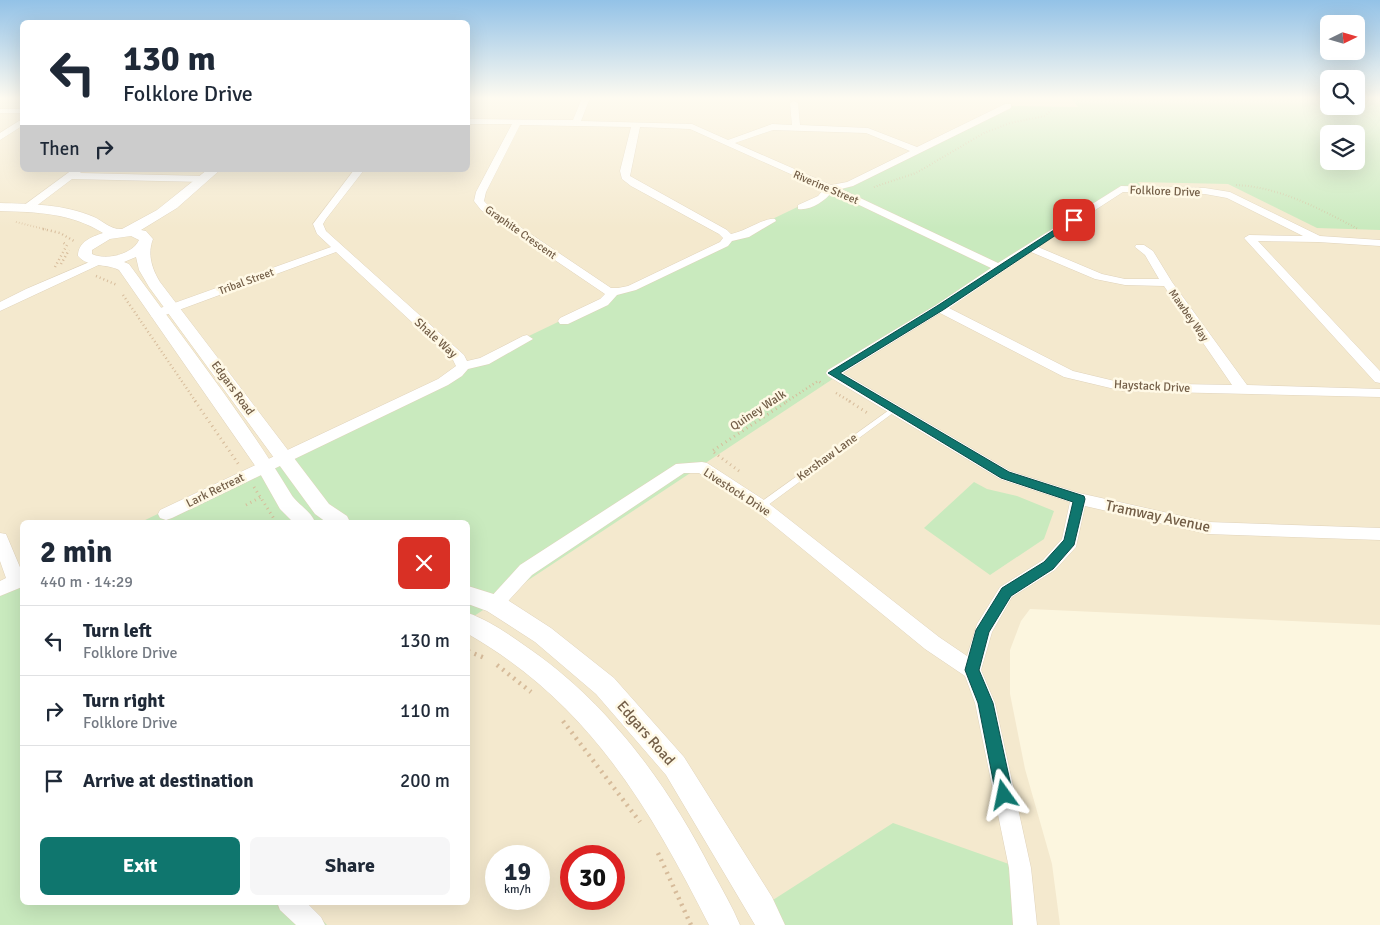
<!DOCTYPE html>
<meta charset="utf-8">
<style>
:root{--surface:#fff;--page:#f6f6f7;--text:#1f2937;--muted:#747a83;--line:#e0e1e3;--accent:#0f766e}
body{margin:0;font-family:Signika,sans-serif;background:var(--page);color:var(--text);height:100vh;display:flex;flex-direction:column;font-size:19px;white-space:nowrap}
*{box-sizing:border-box;margin:0}
p{font-size:16px;color:var(--muted)}
.icon{flex:none;width:28px;height:28px;fill:none;stroke:currentColor;stroke-width:2;stroke-linecap:round;stroke-linejoin:round}
.map{position:relative;flex:1;overflow:hidden}
.sheet{position:absolute;left:20px;top:520px;width:450px;height:385px;display:flex;flex-direction:column;background:var(--surface);border-radius:8px;box-shadow:0 5px 20px #0002}
.sheet>*{flex:none}
.top-card{position:absolute;left:20px;top:20px;width:450px;height:152px;border-radius:8px;box-shadow:0 5px 20px #0002;background:#fff;color:var(--text);overflow:hidden}
.needle{width:32px;rotate:85deg}
.fabs{position:absolute;left:1320px;top:15px;display:grid;gap:10px}
.fabs a{display:grid;place-items:center;width:45px;height:45px;border-radius:8px;background:var(--surface);box-shadow:0 5px 20px #0002;font-size:25px}
.speed{position:absolute;left:485px;top:845px;display:flex;gap:10px;font-size:25px;font-weight:700;text-align:center}
.speed>*{display:grid;place-content:center;width:65px;height:65px;border-radius:50%;background:var(--surface);box-shadow:0 5px 20px #0002;line-height:1}
.speed small{font-size:12px;font-weight:400}
.speed .limit{border:8px solid #d22;background:#fff;color:#111}
.pin{position:absolute;display:grid;place-items:center;width:42px;height:42px;color:#fff;margin:-21px;border-radius:10px;box-shadow:0 2px 8px #0006}
.me{position:absolute;width:55px;margin:-28px;rotate:348deg;stroke-linejoin:round;filter:drop-shadow(0 0 4px #0008)}
.turn{display:flex;align-items:center;gap:18px;height:105px;padding:0 20px;font-size:22px}
.turn .icon{width:65px;height:65px;stroke-width:2.5}
.turn b{display:block;font-size:35px;line-height:42px}
.then{display:flex;align-items:center;height:48px;padding:0 20px;background:#0003;gap:10px;font-size:19px}
.round{display:grid;place-items:center;flex:none;width:52px;height:52px;border-radius:8px;background:var(--page)}
.head{display:flex;align-items:center;justify-content:space-between;height:85px;padding:0 20px}
h1{font-size:30px;font-weight:700;line-height:38px}
.button{display:flex;gap:10px;margin-top:auto;padding:10px 20px}
.button a{flex:1;height:58px;border-radius:8px;background:var(--accent);color:#fff;font-size:20px;font-weight:700;line-height:58px;text-align:center}
.button a+a{background:var(--page);color:var(--text)}
ul{padding:0;list-style:none}
li{display:flex;align-items:center;gap:15px;height:70px;padding:0 20px;border-top:1px solid var(--line)}
li div{flex:1}
li b{display:block;font-size:19px}
li em{font-style:normal}
.map>svg:first-child{display:block}
</style>
<div class="map">
<svg width="1380" height="925" viewBox="0 0 1380 925">
<rect width="100%" height="100%" fill="#fcf6df"/>
<path fill="#f4e9ce" fill-rule="evenodd" d="M0 98H22V170H468V98H1329V106H1356V98H1380V625L1030 609 1021 621 1010 650V694L1025 769 1052 864 1060 925H0ZM1329 134H1356V161H1329ZM22 522H468V902H22ZM496 856H539V899H496ZM571 856H614V899H571Z"/>
<path fill="#c9eabe" fill-rule="evenodd" d="M1071 98H1329V106H1356V98H1380V230L1317 228 1228 184 1138 182 1144 190 1117 191 468 620V522H141L1008 106 1078 107ZM1329 134H1356V161H1329Z
M974 482 987 489 1017 496 1054 511 1044 539 990 575 924 528Z
M22 580V902L307 903 327 925H0V590Z
M893 823 1020 868 1025 925H770L762 907Z"/>
<g fill="none" stroke-linecap="round" stroke-linejoin="round">
<g stroke="#e0d3bb" stroke-width="1">
<path id="service" d="M892 408H896L897 410 764 508H758L757 506 758 504Z"/>
</g>
<g stroke="#e0d3bb" stroke-width="1">
<path id="minor" d="M582 98H590L581 121 692 124 728 140 772 124 792 125 790 103 794 101 798 103 800 125 868 128 917 147 1005 104H1011V108L853 186 841 189 998 263 1121 186 1205 188 1230 192 1320 236 1380 240V246L1318 242 1258 241 1380 371V383L1375 382 1244 238 1249 235 1303 236 1227 198 1205 194 1123 192 1038 247 1102 274 1125 279H1159L1145 255 1135 247 1136 245H1144L1153 251 1172 282 1247 385 1380 389V397L1123 391 1064 377 940 313 843 373 1010 471 1079 493 1208 522 1380 528V540L1208 534 1085 506 1076 547 1055 570 1012 597 992 632 981 670 995 703 1031 868 1037 925H1013L1009 868 975 703 965 676 925 649 755 510 699 473H684L532 575 501 609 495 612 489 609 486 604 489 599 520 565 676 464 702 462 707 463 767 502 939 637 967 656 977 624 1000 587 1043 560 1062 539 1070 502 1000 479 828 376 826 373 828 370 936 305 991 268 832 192C825 201 810 211 798 209V205L818 196 824 189 690 129 640 127 630 176 727 230 731 234C744 232 765 217 775 219L776 221 749 237 732 241 728 246 636 290 617 295 608 305 568 324H560L558 321 560 318 600 299 605 294 481 210 474 201 476 192 512 124H468V119L573 120ZM520 125 631 127 620 171 622 179 631 186 719 234 723 238 720 242 628 286 618 288H611L489 206 484 201 486 192ZM773 130 866 133 910 151 847 182 831 185 735 143ZM1031 252 1095 279 1125 285 1164 286 1232 385 1123 383 1073 371 949 308Z
M0 109H22V113H0Z
M19 121H22V126L0 140V133Z
M72 170H83L80 173 204 176 209 179 204 182 72 179 31 210H23V206Z
M354 170H364L326 219 323 224 326 231 464 355 467 361 480 358 523 336 527 335 533 339 489 364 468 369 462 376 448 385 172 518 166 520 160 518 158 514 160 510 438 379 456 366 453 360 336 252 160 317H152L150 314 152 311 331 247 317 234 313 224Z
M99 258 105 261 103 263 0 311V302L26 289Z
M0 533 6 534 22 572V587L0 596V581L6 578 0 561Z
M277 902H306L321 917 325 925H296L280 910Z"/>
</g>
<g stroke="#e0d3bb" stroke-width="1">
<path id="tertiary" d="M207 170H220L177 208 141 230 146 231 153 239C147 254 152 269 160 282L329 504 347 516 350 522H326L315 514 149 287 139 270 136 257 124 262 129 264C184 340 243 414 291 494 297 504 311 511 315 522H293L280 509 258 470 119 270C106 263 88 268 78 256 78 242 91 237 103 233 71 213 37 212 0 211V203C31 204 64 204 94 217 103 221 111 230 122 229L157 210ZM131 236 139 240C133 254 106 261 92 254V250L110 239Z
M468 586 503 597 551 628 614 678 684 757 772 897 785 925H755L666 775 596 694 535 642 487 611 468 604Z
M468 613C488 620 507 633 524 645 607 701 667 783 712 871 722 889 732 906 740 925H709C648 805 588 703 468 634Z"/>
</g>
<path stroke="#d6bb9a" stroke-width="2" stroke-dasharray="0.5 2.5" stroke-linecap="butt" d="M1236 185C1280 187 1320 209 1358 229
M874 187 916 173 984 133 1010 123 1045 116 1052 109
M16 222 48 230"/>
<path stroke="#d6bb9a" stroke-width="2.5" stroke-dasharray="1 3" stroke-linecap="butt" d="M43 229 60 233 74 241
M61 264 69 250
M55 267 67 245 62 242
M96 276 117 285
M123 295 196 402
M836 393 851 402
M786 402 818 381 823 384"/>
<path stroke="#d6bb9a" stroke-width="3" stroke-dasharray="1 4" stroke-linecap="butt" d="M195 401 239 465
M849 401 869 414
M739 471 712 451 788 401
M254 487 276 522
M246 505 261 497"/>
<path stroke="#d6bb9a" stroke-width="4.5" stroke-dasharray="2 5" stroke-linecap="butt" d="M468 651 487 659
M497 665 531 692
M563 721 640 822
M658 853 691 925"/>
<use href="#service" fill="#fff" fill-rule="evenodd"/>
<use href="#minor" fill="#fff" fill-rule="evenodd"/>
<use href="#tertiary" fill="#fff" fill-rule="evenodd"/>
</g>
<linearGradient id="sky" x2="0" y2="1"><stop stop-color="#93c2e7"/><stop offset="0.43" stop-color="#fefbf1"/><stop offset="1" stop-color="#fefbf1" stop-opacity="0"/></linearGradient>
<rect width="1380" height="228" fill="url(#sky)"/>
<path fill="#0f766e" stroke="#0a4d48" d="M1074 217 1077 218V221L943 310 840 373 1009 472 1084 496 1085 499 1074 545 1053 569 1011 596 989 632 979 670 993 703 1013 795 1010 800 1004 803 999 800 996 795 978 703 965 670 976 630 1002 588 1044 562 1064 540 1073 502 1001 478 828 373 937 306Z"/>
<g text-anchor="middle" stroke-width="5" stroke-linejoin="round" paint-order="stroke">
<g font-size="11" fill="#735e47" stroke="#fff9e6">
<text transform="translate(826 187) rotate(23)" y="4">Riverine Street</text>
<text transform="translate(521 232) rotate(35)" y="4">Graphite Crescent</text>
<text transform="translate(246 281) rotate(-20)" y="4">Tribal Street</text>
<text transform="translate(1189 315) rotate(55)" y="4">Mawbey Way</text>
</g>
<g font-size="12" fill="#735e47" stroke="#fff9e6">
<text transform="translate(1165 191) rotate(2)" y="4">Folklore Drive</text>
<text transform="translate(436 338) rotate(42)" y="4">Shale Way</text>
<text transform="translate(1152 386) rotate(3)" y="4">Haystack Drive</text>
<text transform="translate(233 388) rotate(54)" y="4">Edgars Road</text>
<text transform="translate(758 410) rotate(-33)" y="4">Quiney Walk</text>
<text transform="translate(827 457) rotate(-36)" y="4">Kershaw Lane</text>
<text transform="translate(215 490) rotate(-26)" y="4">Lark Retreat</text>
<text transform="translate(737 492) rotate(33)" y="4">Livestock Drive</text>
</g>
<g font-size="15" fill="#735e47" stroke="#fff9e6">
<text transform="translate(1158 516) rotate(12)" y="5">Tramway Avenue</text>
<text transform="translate(646 733) rotate(49)" y="5">Edgars Road</text>
</g>
</g>
</svg>
<div class="fabs">
<a><svg class="needle" viewBox="-14 -14 28 28"><path d="M0-13l5 13h-10z" fill="#e53935"/><path d="M0 13l5-13h-10z" fill="#747a83"/></svg></a>
<a><svg class="icon" aria-label="search" viewBox="0 0 24 24"><circle cx="10" cy="10" r="6"/><path d="M15 15l6 6"/></svg></a>
<a><svg class="icon" aria-label="layers" viewBox="0 0 24 24"><path d="M12 4l9 5-9 5-9-5zM3 14l9 5 9-5"/></svg></a>
</div>
<div class="speed"><div>19<small>km/h</small></div><div class="limit">30</div></div>
<div class="pin" style="left:1074px;top:220px;background:#d93025"><svg class="icon" aria-label="arrive" viewBox="0 0 24 24"><path d="M6 21V4h12l-3 4 3 4H6"/></svg></div>
<svg class="me" style="left:1004px;top:795px" viewBox="-20 -20 40 40"><path d="M0-17L14 15 0 8-14 15z" fill="#0f766e" stroke="#fff" stroke-width="4"/></svg>
<div class="top-card">
<div class="turn"><svg class="icon" aria-label="left" viewBox="0 0 24 24"><path d="M17 20v-9H6M10 6l-5 5 5 5"/></svg><div><b>130 m</b>Folklore Drive</div></div>
<div class="then">Then<svg class="icon" aria-label="right" viewBox="0 0 24 24"><path d="M7 20v-9h11M14 6l5 5-5 5"/></svg></div>
</div>
<section class="sheet">
<div class="head"><div><h1>2 min</h1><p>440 m · 14:29</p></div><a class="round" style="background:#d93025;color:#fff"><svg class="icon" aria-label="close" viewBox="0 0 24 24"><path d="M6 6l12 12M18 6L6 18"/></svg></a></div>
<ul>
<li><svg class="icon" aria-label="left" viewBox="0 0 24 24"><path d="M17 20v-9H6M10 6l-5 5 5 5"/></svg><div><b>Turn left</b><p>Folklore Drive</p></div><em>130 m</em></li>
<li><svg class="icon" aria-label="right" viewBox="0 0 24 24"><path d="M7 20v-9h11M14 6l5 5-5 5"/></svg><div><b>Turn right</b><p>Folklore Drive</p></div><em>110 m</em></li>
<li><svg class="icon" aria-label="arrive" viewBox="0 0 24 24"><path d="M6 21V4h12l-3 4 3 4H6"/></svg><div><b>Arrive at destination</b></div><em>200 m</em></li>
</ul>
<div class="button"><a>Exit</a><a>Share</a></div>
</section>
</div>
